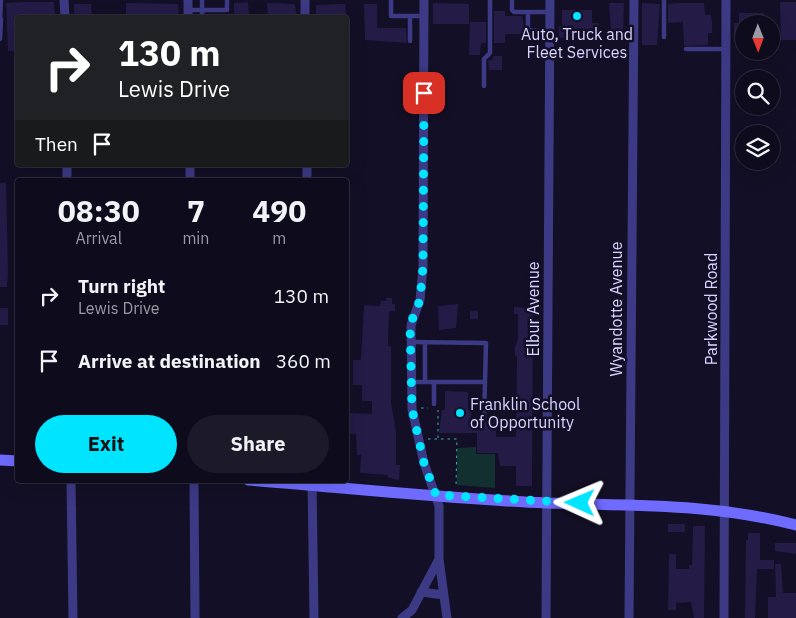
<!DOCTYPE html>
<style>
:root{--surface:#0e0b1c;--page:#1c1929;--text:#f1f3f6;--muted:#9b9ba3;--line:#2e2b3b;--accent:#00e5ff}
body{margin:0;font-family:"IBM Plex Sans",sans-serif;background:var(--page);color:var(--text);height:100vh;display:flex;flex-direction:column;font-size:19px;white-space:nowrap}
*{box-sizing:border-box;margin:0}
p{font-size:16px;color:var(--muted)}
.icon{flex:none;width:28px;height:28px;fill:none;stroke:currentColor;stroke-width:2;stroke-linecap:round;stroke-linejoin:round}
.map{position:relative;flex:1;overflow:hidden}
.drawer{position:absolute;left:15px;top:178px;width:334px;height:305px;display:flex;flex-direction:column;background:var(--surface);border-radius:5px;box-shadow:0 5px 20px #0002,0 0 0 1px var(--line)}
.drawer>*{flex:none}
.top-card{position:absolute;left:15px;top:15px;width:334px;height:152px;border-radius:5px;box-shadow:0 5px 20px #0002,0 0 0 1px var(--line);background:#202124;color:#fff;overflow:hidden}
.needle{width:32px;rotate:179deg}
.buttons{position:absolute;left:735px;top:15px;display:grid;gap:10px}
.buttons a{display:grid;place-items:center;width:45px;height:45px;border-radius:50%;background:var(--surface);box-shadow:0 5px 20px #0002,0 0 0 1px var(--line);font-size:25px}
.pin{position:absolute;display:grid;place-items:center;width:42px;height:42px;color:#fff;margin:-21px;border-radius:10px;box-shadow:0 2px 8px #0006}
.me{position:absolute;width:55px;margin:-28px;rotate:271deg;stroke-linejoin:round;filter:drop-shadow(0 0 4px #0008)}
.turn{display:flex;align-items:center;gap:18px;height:105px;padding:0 20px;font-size:22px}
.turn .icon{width:65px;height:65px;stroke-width:2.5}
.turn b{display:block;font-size:35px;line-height:42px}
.then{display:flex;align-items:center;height:48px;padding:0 20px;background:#0003;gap:10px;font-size:19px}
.eta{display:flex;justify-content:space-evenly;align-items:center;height:85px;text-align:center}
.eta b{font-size:30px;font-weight:700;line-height:35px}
.button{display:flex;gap:10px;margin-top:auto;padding:10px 20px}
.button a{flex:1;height:58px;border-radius:30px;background:var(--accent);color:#111;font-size:20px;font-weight:700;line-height:58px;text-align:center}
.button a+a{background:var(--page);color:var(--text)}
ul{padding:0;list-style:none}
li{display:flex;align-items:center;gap:15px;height:65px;padding:0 20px}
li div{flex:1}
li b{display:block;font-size:19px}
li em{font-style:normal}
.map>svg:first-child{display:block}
</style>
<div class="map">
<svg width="796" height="618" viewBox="0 0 796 618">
<rect width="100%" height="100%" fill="#130f26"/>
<path fill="#12302f" d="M476 447V454H495V488L457 485V448Z"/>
<path fill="#241b47" d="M24 2H54L55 18H18V51H8L6 3Z
M248 2 249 18H234V3Z
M780 2H796V40H781Z
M126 3 178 4 179 18H126Z
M267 3 295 4 297 18H268Z
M433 3 469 4V24H433Z
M609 3H624L623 33H611Z
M642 3 660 4 657 45H642Z
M678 3H704L705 15H711L712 23V33H708V45L684 46 683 22 668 23V4Z
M74 4H91L92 18H74Z
M334 4H345L346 18H316V5Z
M364 4H377V28H406L407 43 365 40Z
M562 10H592V23H599V35L559 38V26H562Z
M494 11H505V16H522L526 34H505V43H494Z
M739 13H764L763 22 744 24V39H734V23H739Z
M470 22H486V43H481L480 55H469Z
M493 56H502V70H489L488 61 493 59Z
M0 183H6L8 269 7 287H0Z
M386 298H392V304H395V311H389L388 346H391V402L396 432V465H400L399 480 392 479V478L387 477 388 475 360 473 361 455H357L356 434H346V413L372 414V401H362V385H353V360H361L364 305 380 306 381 301H386Z
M458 304 456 328 439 330 438 306Z
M514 307 533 308 532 486H516V466H500L498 453H477V433H439L442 410H445V391L468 392V410H471V422H496V437H516L517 356H515V347L518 339V314H514Z
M0 308H8V325H0Z
M470 311H478V319H470Z
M668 524H685V532H668Z
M693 526H705L704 618H694L691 602 676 603V610H668L669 554H676V569H689V565H692Z
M748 533H760V560H774V569H757L755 618H745L746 540H748Z
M775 543H796V554L775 551Z
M775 564H781L783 593H796V618H768V597H776Z"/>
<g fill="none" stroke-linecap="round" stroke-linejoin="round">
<path stroke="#2fb8b0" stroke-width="1" stroke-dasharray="2.5 4" stroke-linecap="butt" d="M421 408H428
M438 438V410
M428 439H457L456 487"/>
<path stroke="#3d3a85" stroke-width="4.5" d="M391 0V16H424
M512 0V10L514 12H550
M188 10H227V0
M528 12V30L550 32
M410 16V41
M202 18V0
M0 19 1 0
M664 37V0
M0 39 1 19
M686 49H726
M484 86V59L490 53V0
M411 342 486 343 485 382H412
M425 342V382
M434 404V382
M484 418 485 382"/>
<path stroke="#3d3a85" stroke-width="9" d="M64 0 65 18
M188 0V18
M305 0V18
M67 165V180
M190 165V180
M307 165V180
M71 480 73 618
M194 480 195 618
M312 481 314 618
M439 559 447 618
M421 592 444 595
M402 618 412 610 439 559V506L424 463 412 409 411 325 420 300 423 267 424 0
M546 618 550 0
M629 618 634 0
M724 618 726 0"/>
<path stroke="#6f6bff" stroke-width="11" d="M0 460 18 461
M248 480C348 488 447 499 547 503 634 506 711 503 796 525"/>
</g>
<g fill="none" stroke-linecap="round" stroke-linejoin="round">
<path stroke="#00e5ff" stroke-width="9" stroke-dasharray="0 16.2" d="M424 93 423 267 420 300 410 325 412 409 424 463 436 495 580 503"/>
</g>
<g fill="#00e5ff" stroke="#130f26" stroke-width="2">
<circle cx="577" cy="16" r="5"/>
<circle cx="460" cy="413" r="5"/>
</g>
<g text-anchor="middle" stroke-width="5" stroke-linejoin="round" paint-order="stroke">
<g font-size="16" fill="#d9d4ff" stroke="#130f26">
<text x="577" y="40">Auto, Truck and<tspan x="577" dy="18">Fleet Services</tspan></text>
<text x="470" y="410" text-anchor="start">Franklin School<tspan x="470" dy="18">of Opportunity</tspan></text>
</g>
<g font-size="16" fill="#d9d4ff" stroke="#130f26">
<text transform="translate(533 309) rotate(-90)" y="6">Elbur Avenue</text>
<text transform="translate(616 309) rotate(-90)" y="6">Wyandotte Avenue</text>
<text transform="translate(711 309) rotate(-90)" y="6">Parkwood Road</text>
</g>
</g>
</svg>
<div class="buttons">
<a><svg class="needle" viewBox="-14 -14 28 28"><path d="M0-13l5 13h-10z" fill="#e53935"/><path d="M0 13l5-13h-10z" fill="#9b9ba3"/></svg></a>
<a><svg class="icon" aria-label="search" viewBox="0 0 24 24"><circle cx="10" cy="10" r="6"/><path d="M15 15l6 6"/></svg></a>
<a><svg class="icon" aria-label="layers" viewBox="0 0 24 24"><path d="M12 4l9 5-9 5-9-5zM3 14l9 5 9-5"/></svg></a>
</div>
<div class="pin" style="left:424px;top:93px;background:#d93025"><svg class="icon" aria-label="arrive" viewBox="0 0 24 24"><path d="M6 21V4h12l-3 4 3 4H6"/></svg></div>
<svg class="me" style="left:580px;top:503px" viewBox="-20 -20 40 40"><path d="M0-17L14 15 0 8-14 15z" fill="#00e5ff" stroke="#fff" stroke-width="4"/></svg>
<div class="top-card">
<div class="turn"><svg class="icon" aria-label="right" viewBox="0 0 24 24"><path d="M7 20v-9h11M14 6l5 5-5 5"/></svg><div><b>130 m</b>Lewis Drive</div></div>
<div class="then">Then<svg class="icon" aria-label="arrive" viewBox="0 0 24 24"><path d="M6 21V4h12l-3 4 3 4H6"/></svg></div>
</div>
<section class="drawer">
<div class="eta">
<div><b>08:30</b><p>Arrival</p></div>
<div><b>7</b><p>min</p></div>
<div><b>490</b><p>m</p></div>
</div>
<ul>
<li><svg class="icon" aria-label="right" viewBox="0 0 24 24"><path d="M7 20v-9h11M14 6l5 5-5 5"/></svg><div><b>Turn right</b><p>Lewis Drive</p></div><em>130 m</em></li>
<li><svg class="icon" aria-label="arrive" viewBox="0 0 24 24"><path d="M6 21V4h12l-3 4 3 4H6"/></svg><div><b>Arrive at destination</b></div><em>360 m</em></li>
</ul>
<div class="button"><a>Exit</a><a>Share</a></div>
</section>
</div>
